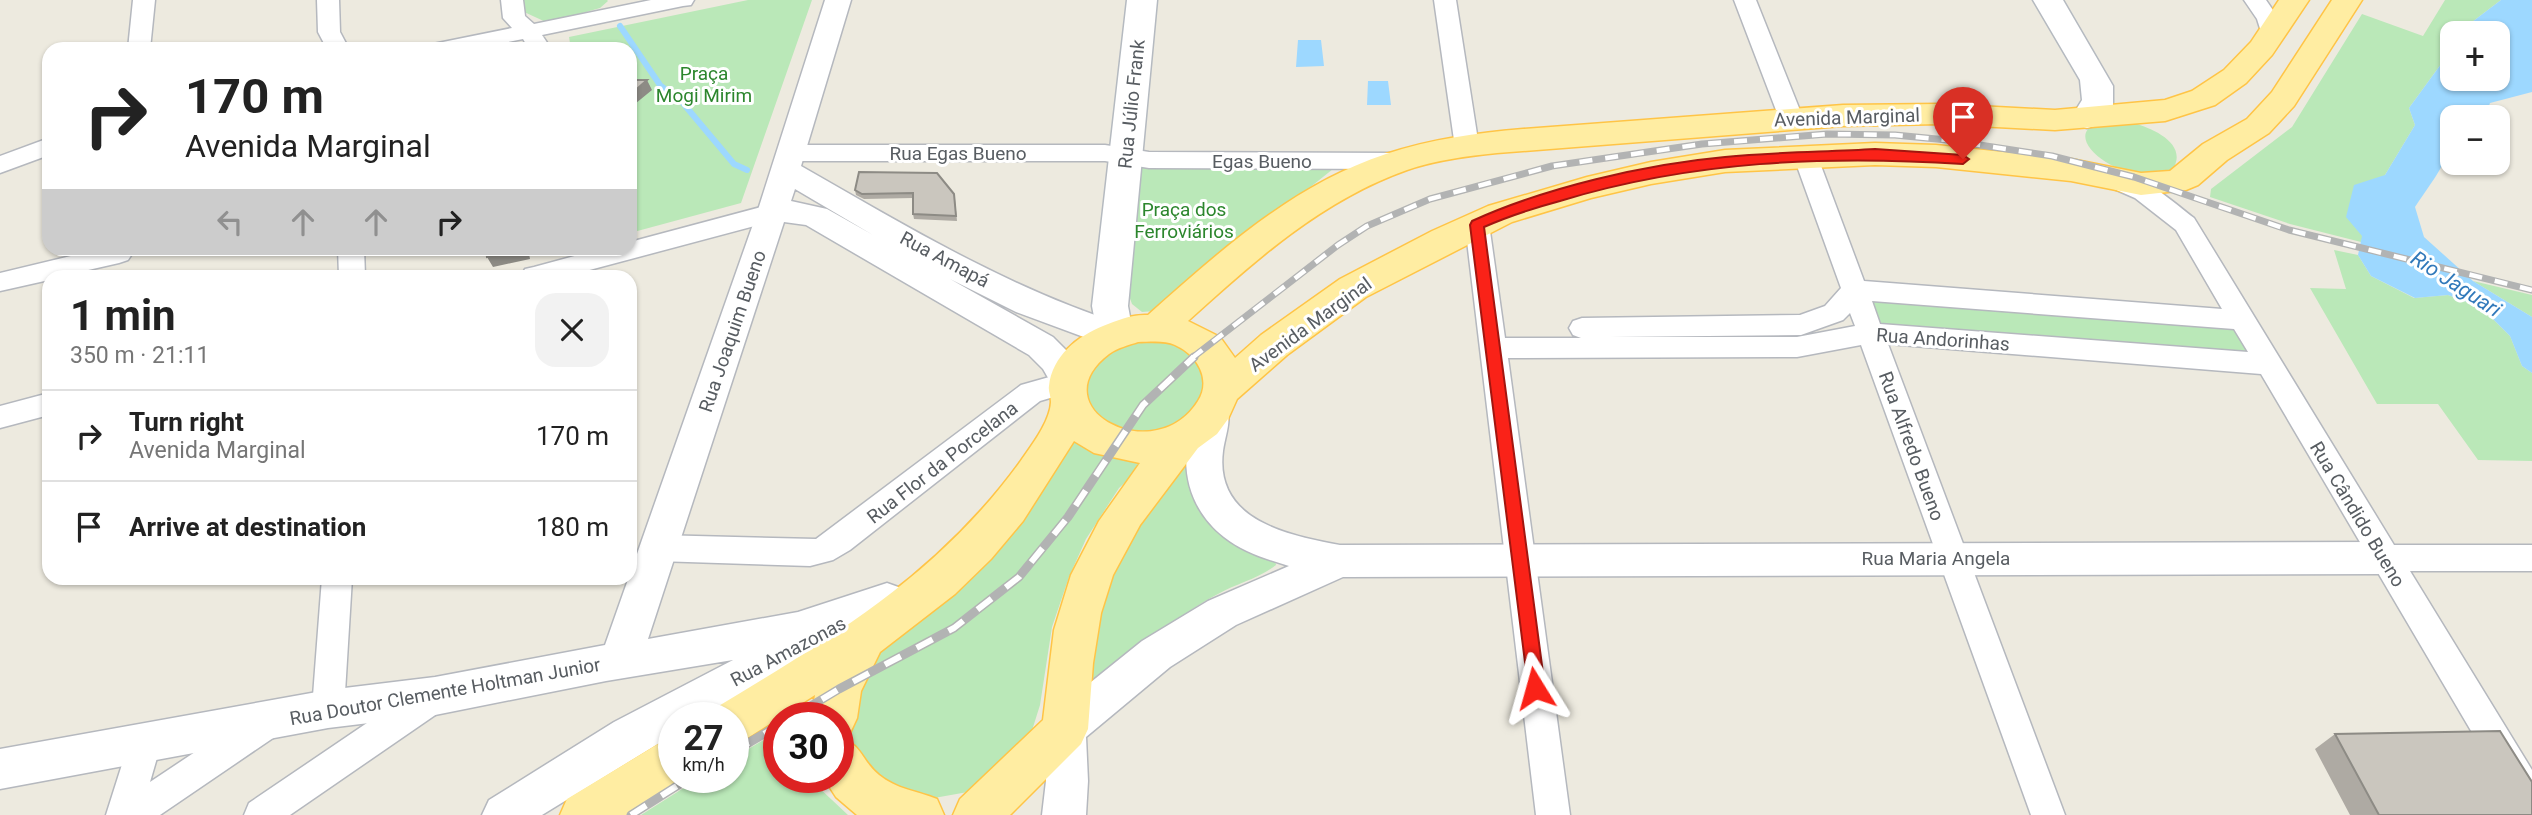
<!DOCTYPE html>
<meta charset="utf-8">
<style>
:root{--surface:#fff;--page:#f2f2f2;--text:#222;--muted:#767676;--line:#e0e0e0}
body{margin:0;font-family:Roboto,sans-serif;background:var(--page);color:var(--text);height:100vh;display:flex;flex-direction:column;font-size:26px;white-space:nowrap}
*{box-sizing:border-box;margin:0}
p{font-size:23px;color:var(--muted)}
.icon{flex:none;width:38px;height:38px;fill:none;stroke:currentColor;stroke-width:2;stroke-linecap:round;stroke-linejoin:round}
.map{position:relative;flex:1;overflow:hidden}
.sheet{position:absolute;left:42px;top:270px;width:595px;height:315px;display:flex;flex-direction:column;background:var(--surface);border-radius:21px;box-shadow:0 2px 5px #0004}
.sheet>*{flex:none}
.guide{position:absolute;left:42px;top:42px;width:595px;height:214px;border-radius:21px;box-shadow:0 2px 5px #0004;background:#fff;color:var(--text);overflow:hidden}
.controls{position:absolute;left:2440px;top:21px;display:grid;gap:14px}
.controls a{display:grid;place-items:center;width:70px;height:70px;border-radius:14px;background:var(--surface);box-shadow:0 2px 5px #0004;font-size:35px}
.speed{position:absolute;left:658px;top:702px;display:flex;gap:14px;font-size:35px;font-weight:700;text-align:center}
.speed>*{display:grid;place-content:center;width:91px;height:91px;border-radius:50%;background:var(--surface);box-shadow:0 2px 5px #0004;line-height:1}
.speed small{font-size:18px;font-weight:400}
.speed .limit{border:10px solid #d22;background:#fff;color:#111}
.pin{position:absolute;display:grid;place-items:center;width:60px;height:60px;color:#fff;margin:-72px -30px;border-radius:50% 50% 50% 0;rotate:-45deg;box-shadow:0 0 7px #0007}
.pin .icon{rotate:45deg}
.me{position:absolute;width:77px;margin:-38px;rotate:352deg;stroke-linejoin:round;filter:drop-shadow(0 0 5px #0008)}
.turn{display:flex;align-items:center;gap:24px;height:147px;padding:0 28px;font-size:32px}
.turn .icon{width:91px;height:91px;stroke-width:2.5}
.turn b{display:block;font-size:49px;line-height:60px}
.lanes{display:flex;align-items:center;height:66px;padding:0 28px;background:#0003;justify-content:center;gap:35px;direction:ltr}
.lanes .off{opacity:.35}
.round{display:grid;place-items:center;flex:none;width:74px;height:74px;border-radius:21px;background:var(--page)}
.overview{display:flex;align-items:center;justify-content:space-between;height:119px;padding:0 28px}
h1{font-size:42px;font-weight:700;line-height:52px}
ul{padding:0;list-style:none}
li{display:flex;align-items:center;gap:21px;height:91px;padding:0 28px;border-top:2px solid var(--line)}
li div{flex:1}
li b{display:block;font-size:26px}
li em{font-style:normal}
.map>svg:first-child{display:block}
</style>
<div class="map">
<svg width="2532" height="815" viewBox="0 0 2532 815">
<rect width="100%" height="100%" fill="#edeadf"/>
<path fill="#bae8b8" d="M521 0H607L608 1 600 8 548 23 522 11Z
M748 0H812L741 203 630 233V49H571L569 37Z
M2445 0H2501L2472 22 2463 33H2452V49L2409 108 2415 125 2385 175 2361 242 2290 224 2210 197 2211 189 2292 127 2362 14 2423 36Z
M2134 123C2154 129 2188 144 2173 169 2130 192 2058 139 2096 124 2106 120 2123 123 2134 123Z
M1138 168 1333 169 1155 311 1142 312 1132 304 1127 290Z
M2334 250 2358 255 2371 276 2414 298 2448 295 2481 307 2510 336 2522 366 2532 373V461L2478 460 2438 404H2377L2310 288 2346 289Z
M2473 281 2532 295V317Z
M1862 295 2233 323 2256 356 1874 330Z
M1146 338 1181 343 1210 371 1208 403 1156 437 1101 424 1083 396 1085 378 1110 349Z
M1073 439C1099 457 1121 461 1152 458L1119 488 1086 539 1069 577 1052 627 1040 705 1029 740 979 790 934 798 901 797 847 746 844 710 858 669Z
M1195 451 1274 555 1276 565C1258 579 1237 583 1218 594 1170 619 1131 659 1091 694L1089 665 1099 601 1148 507Z
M779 731V777H813L815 784 848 815H641L701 777H733V758Z"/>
<path fill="#9dd8ff" d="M2501 0H2532V92L2490 103 2485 117H2452C2452 161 2438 172 2415 207L2424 237 2473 281 2532 317V373L2522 366 2510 336 2481 307 2448 295 2415 298 2371 276 2358 255 2362 236 2346 217 2354 185 2385 175 2415 125 2409 108 2452 49V79H2497V33H2463L2472 22Z
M1298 40H1321L1324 66 1296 67Z
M1368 81H1388L1391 105H1367Z"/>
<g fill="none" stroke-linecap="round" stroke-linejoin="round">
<path stroke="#9dd8ff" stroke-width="6" d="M620 26 660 85 682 102 734 164 747 170"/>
<g stroke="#b5b8be" stroke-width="3">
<path id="minor" d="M133 0H155L150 49H128Z
M317 0H339L340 32 349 49H327L318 32Z
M501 0H523L525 16 534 24 651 0H694L691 5 683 6 542 35 548 44 544 49H529L523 39 474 49H430L433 44 512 28 503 18Z
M1434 0H1456L1479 147 1475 153 1467 155 1459 153 1455 147Z
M1734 0H1756L1803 118 1799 123 1791 125 1783 123 1779 118Z
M2244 0H2266L2279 19 2283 36 2280 41H2264L2257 19Z
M49 138V155L0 173V156Z
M791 145H1105L1149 152 1398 153 1406 155 1410 161 1406 167 1398 169 1149 168 1105 161H791L783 159 779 153 783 147Z
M1805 147 1813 149 1817 155 1864 281 2222 309 2176 230 2135 198 2105 185 2102 179 2105 173C2133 165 2173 202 2194 218L2394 545H2532V571H2410L2532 770V815L2520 814 2261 374 1888 344 2065 815H2031L1861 345 1797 357 1508 358 1570 815H1536L1465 224 1468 218 1477 215 1486 218 1489 224 1505 338H1581L1573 335 1569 328 1573 321 1582 318 1800 315 1825 306 1841 288 1793 155 1797 149ZM1872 301 2234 329 2248 352 1880 324ZM1850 313 1855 326 1797 337H1610L1801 335 1843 320Z
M772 204 781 207 784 213 781 219 567 276H521L525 269 534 267 604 248H630V242Z
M104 248H129L132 254 128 260 119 263 62 276H49V280L0 291V273Z
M338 248H364L365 276H339Z
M1067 372 1077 376 1081 383 1077 390 1040 401 850 550 833 560 810 566 657 561 646 557 642 548 646 539 657 535 816 539 1021 385Z
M49 393V415L0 428V406Z
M322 578H352L344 709 340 720 328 724 316 720 312 709Z
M432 683 444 687 448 698 444 709 290 815H244L249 803 420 687Z
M264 710 276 714 281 725 276 736 160 815H106L132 733 144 728 156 733 161 744 150 782 252 714Z"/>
</g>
<g stroke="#b5b8be" stroke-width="3">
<path id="tertiary" d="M825 0H851L801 166C906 226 1008 288 1124 325L1129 334 1124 343 1112 346 1100 343 1016 312 950 279 1053 337 1067 351 1084 381 1079 390 1067 394 1055 390 1043 369 1029 355 806 225 784 222 648 639 798 612 887 583 901 588 906 600 901 612 830 636 832 639 826 651 704 718H674V734L542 815H482L489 800 614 722 733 660 606 681 435 715 328 728 0 789V749L328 690 435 677 605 645 757 213ZM795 189 873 235 827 209 791 201Z
M1213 400 1225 404C1233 419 1225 435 1223 451 1214 521 1288 535 1340 545L2384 542 2397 547 2403 558 2397 569 2384 574 1343 577 1236 625 1170 667 1086 737 1088 781 1086 815H1042L1046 781 1044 729 1050 715 1142 641 1208 601 1289 566C1266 559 1243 552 1224 537 1182 504 1176 450 1201 404Z"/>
</g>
<g stroke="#b5bac0" stroke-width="3">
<path id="secondary" d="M1127 0H1157L1128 306 1133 333 1128 343 1115 347 1102 343 1097 333 1092 306Z
M2033 0H2063L2113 86V105L2098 125 2087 128 2076 125 2071 118 2082 100 2080 80Z"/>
</g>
<g stroke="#ffc446" stroke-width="3">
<path id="primary" d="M2279 0H2309L2272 55 2246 83 2215 105 2165 121 2055 130 1940 124 1843 126 1497 153C1467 156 1436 160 1407 170 1322 200 1254 261 1188 321L1220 337 1235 358 1261 335 1340 279 1432 231 1488 206 1587 177 1651 162 1725 150 1875 143 1936 145 2071 159 2141 173 2170 171 2203 144 2247 119 2272 92 2332 0H2362L2294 106 2269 133 2227 160 2198 185 2186 190 2141 195 2071 181 1936 167 1875 165 1725 172 1651 184 1591 198 1512 222 1366 297 1287 355 1237 399 1228 419 1217 434 1198 448 1140 525 1113 575 1101 613 1093 663 1088 729 1081 744 1010 815H953L960 799 1043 720 1054 630 1071 575 1099 521 1140 463 1094 453 1074 441 1023 521 991 559 955 594 880 652 861 691 857 718 850 733 840 737C863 746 861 760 879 775 896 789 917 791 937 799L944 815H857L836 797 823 777H838V718H811L815 695 749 737 733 743V718H712L717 707C833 637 938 575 1020 462 1031 446 1050 422 1051 402 1051 396 1048 391 1049 386 1052 356 1078 336 1103 326 1118 320 1132 314 1148 315 1220 251 1294 184 1386 154 1431 139 1476 133 1523 129L1843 105 1940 104 2055 110 2165 100 2192 91 2224 70 2251 42ZM1138 342C1150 342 1165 340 1175 345 1197 355 1212 379 1198 401 1155 470 1038 408 1109 354 1117 348 1129 345 1138 342Z
M674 737V777H686L627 815H560L567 799 658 744Z"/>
</g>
<use href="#minor" fill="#fff" fill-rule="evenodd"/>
<use href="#tertiary" fill="#fff" fill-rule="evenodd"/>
<use href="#secondary" fill="#fff" fill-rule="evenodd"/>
<use href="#primary" fill="#ffeda2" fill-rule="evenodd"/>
<g stroke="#b2b3b3" stroke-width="7">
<path id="rail-far1" d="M1192 358 1338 245 1367 226 1430 199 1552 166 1702 144 1827 134 1895 135 1947 140 2052 156 2134 177 2289 230 2532 290"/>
</g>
<g stroke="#b2b3b3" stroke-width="9">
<path id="rail" d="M791 718 839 689 954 628 1019 577 1068 517 1143 405 1194 357
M733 752 779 725
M631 815 691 777"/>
</g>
<use href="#rail-far1" stroke="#fff" stroke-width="4.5" stroke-dasharray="13" stroke-linecap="butt"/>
<use href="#rail" stroke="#fff" stroke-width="6" stroke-dasharray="18" stroke-linecap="butt"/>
</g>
<path fill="#aeaaa3" d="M859 172 955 199 957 221 914 219 913 214V198L864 199 856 195 855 190Z
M2335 734 2532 815H2350L2315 749Z"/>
<path fill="#8d8b85" d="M647 80 652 90 630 108V95Z
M524 248H528L530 259 493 267 487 257Z"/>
<path fill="#cac6be" stroke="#8d8b85" stroke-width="2" d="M630 80H647L630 95Z
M859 172 937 173 954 194 956 216 913 214V193L862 194 855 190Z
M486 248H524L525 250 487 257Z
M2500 731 2532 782V815H2379L2335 734Z"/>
<path fill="#fa2218" stroke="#a21610" stroke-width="2" d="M1875 149 1963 155 1969 159 1963 164C1827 155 1691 161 1560 201 1534 208 1509 216 1484 227L1545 688 1542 694 1535 696 1529 694 1470 225 1472 221C1544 188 1646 164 1725 157 1775 152 1825 152 1875 149Z"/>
<g text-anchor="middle" stroke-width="6" stroke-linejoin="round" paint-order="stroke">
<g font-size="19" fill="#2c862d" stroke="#fff">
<text x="704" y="80">Praça<tspan x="704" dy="22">Mogi Mirim</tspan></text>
<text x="1184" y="216">Praça dos<tspan x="1184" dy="22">Ferroviários</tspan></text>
</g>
<g font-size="19" fill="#585d62" stroke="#fff">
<text transform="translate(1131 104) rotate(-84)" y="7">Rua Júlio Frank</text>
<text transform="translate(1847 117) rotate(-2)" y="7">Avenida Marginal</text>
<text x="958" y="160">Rua Egas Bueno</text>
<text x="1262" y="168">Egas Bueno</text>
<text transform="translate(945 259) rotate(28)" y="7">Rua Amapá</text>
<text transform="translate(1310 324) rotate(-36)" y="7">Avenida Marginal</text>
<text transform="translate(732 331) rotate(-71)" y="7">Rua Joaquim Bueno</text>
<text transform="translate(1943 339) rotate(4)" y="7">Rua Andorinhas</text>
<text transform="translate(1912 446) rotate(70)" y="7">Rua Alfredo Bueno</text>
<text transform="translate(942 462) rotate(-38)" y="7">Rua Flor da Porcelana</text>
<text transform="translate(2358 514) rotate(59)" y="7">Rua Cândido Bueno</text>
<text x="1936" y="565">Rua Maria Angela</text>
<text transform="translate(788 651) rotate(-28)" y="7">Rua Amazonas</text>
<text transform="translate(445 691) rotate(-10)" y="7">Rua Doutor Clemente Holtman Junior</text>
</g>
<g font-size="21" font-style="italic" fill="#3179ba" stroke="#fff">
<text transform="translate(2456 284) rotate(33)" y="7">Rio Jaguari</text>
</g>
</g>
</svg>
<div class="controls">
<a>+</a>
<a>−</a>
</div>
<div class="speed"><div>27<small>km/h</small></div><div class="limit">30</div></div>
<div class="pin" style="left:1963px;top:159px;background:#d93025"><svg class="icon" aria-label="arrive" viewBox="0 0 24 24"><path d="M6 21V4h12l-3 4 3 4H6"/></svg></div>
<svg class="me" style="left:1535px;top:688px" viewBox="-20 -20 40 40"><path d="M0-17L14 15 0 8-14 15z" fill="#fa2218" stroke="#fff" stroke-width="4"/></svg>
<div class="guide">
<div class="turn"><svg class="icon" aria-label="right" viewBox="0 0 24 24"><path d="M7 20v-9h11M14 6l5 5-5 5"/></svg><div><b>170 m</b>Avenida Marginal</div></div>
<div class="lanes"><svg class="icon off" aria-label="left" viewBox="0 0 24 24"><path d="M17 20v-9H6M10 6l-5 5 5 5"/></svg><svg class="icon off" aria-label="ahead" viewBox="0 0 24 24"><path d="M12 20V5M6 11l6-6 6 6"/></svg><svg class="icon off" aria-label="ahead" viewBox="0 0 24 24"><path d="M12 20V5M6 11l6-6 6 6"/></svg><svg class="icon" aria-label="right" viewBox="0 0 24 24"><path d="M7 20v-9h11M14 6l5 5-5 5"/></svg></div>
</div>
<section class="sheet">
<div class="overview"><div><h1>1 min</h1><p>350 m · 21:11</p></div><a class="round"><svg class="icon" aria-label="close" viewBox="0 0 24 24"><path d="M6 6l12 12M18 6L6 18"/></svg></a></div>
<ul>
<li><svg class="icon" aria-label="right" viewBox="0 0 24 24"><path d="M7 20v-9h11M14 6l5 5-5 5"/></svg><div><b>Turn right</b><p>Avenida Marginal</p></div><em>170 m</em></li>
<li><svg class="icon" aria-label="arrive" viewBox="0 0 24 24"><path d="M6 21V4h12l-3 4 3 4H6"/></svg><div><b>Arrive at destination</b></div><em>180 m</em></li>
</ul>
</section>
</div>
